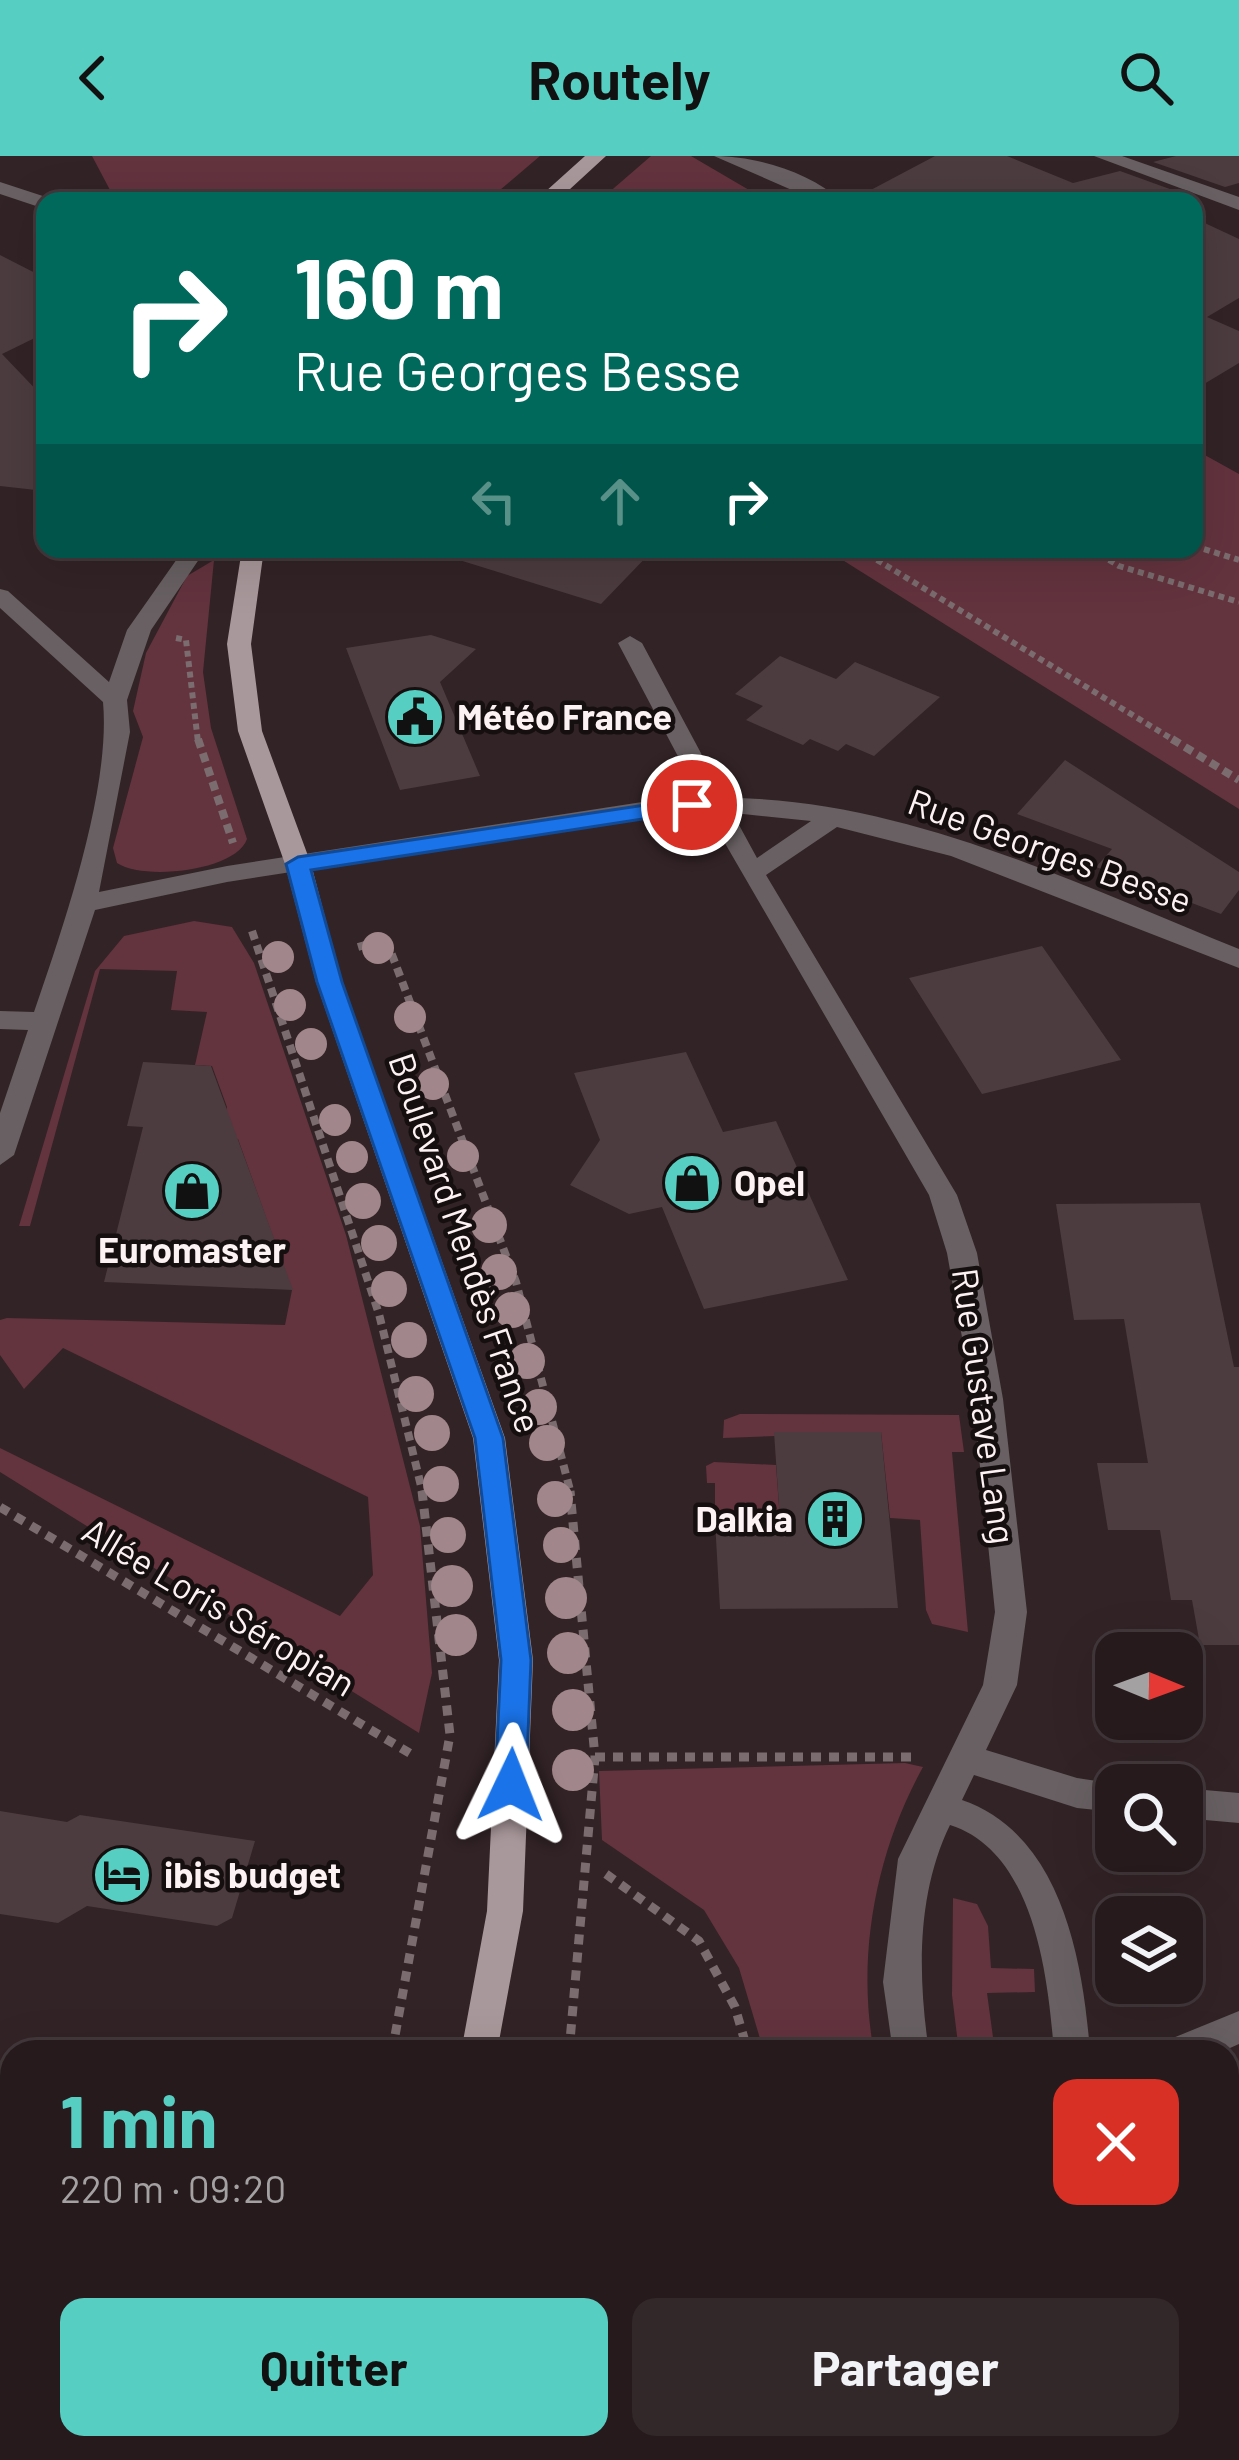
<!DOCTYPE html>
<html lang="fr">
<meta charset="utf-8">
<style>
:root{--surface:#261a1c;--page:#322729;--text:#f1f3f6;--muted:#a4a1a3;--line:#42383b;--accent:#57cec2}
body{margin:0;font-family:Barlow,sans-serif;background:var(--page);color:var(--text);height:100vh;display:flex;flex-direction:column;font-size:45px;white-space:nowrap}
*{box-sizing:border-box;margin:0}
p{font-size:39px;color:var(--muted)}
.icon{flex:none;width:66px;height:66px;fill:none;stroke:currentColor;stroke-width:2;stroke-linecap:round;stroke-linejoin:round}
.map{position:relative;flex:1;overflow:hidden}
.details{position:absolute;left:0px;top:1884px;width:1239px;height:420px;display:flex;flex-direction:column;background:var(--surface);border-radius:36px 36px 0 0;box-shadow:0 12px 48px #0002,0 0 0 3px var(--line)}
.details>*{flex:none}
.top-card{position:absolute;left:36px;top:36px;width:1167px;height:366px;border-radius:24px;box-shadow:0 12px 48px #0002,0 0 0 3px var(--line);background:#00695c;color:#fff;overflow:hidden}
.needle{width:78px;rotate:91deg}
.fabs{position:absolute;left:1095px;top:1476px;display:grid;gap:24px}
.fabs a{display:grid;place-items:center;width:108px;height:108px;border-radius:24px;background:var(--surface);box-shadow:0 12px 48px #0002,0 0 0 3px var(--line);font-size:60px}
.pin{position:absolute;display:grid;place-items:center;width:102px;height:102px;color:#fff;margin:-51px;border:6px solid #fff;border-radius:50%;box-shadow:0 3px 12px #0007}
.me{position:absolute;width:132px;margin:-66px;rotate:2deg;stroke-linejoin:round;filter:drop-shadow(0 0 9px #0008)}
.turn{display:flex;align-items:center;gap:42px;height:252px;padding:0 60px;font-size:54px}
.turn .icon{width:156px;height:156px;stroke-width:2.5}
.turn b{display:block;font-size:84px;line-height:102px}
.lanes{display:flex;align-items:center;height:114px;padding:0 60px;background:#0003;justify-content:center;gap:60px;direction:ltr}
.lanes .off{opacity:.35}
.round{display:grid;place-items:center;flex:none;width:126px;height:126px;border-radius:24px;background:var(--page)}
.overview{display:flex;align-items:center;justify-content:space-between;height:204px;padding:0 60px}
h1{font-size:72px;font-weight:700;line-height:90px;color:var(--accent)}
.cta{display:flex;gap:24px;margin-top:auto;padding:24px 60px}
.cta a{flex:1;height:138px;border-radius:24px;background:var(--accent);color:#111;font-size:48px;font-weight:700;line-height:138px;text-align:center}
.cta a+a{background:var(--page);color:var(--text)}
header{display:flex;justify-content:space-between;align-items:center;height:156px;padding:0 60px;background:var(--accent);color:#111;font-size:54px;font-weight:700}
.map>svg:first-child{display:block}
</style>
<header><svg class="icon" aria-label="back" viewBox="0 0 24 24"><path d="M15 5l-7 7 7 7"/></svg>Routely<svg class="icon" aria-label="search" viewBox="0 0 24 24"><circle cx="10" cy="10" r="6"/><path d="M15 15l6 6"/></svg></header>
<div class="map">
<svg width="1239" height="2304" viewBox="0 0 1239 2304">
<rect width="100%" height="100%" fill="#322326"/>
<path fill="#63333e" d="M92 0H540L487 45H133L110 34Z
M651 0H691L768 45H599Z
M1194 293 1239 318V653L825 393H1194Z
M214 404 203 516 211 572 247 683C236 715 144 725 117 707L113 692 143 581 133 555 146 497 187 420Z
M194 765 232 771 254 807 346 1079 420 1370 432 1517 419 1577 0 1316V1292L340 1460 373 1419 368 1341 63 1192 24 1233 0 1199V1164L7 1162 285 1169 292 1134 238 983 220 981 227 951 212 910 195 909 207 856 171 854 177 815 100 813 30 1070H19L95 815 124 780Z
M740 1258 959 1259 964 1296H952L968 1476 932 1468 926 1454 920 1364 890 1362 881 1276 723 1282 724 1264Z
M714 1306 776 1309 780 1364 715 1365V1327H707L706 1310Z
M905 1607 923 1611C876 1696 856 1800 874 1896H764L739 1812 704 1754 602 1684 599 1615Z
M953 1742 977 1748 988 1770 991 1812 1034 1813 1035 1836 987 1837 995 1896H959L952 1839Z"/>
<path fill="#4c3c3f" d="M935 0H1007L1073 27 1120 15 1192 41 1179 45H850Z
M1176 0H1239V27L1225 31 1153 6Z
M1194 62 1239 83V142L1207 161 1239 175V207L1194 234Z
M0 99 45 122V177L2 198 45 243V335L0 330Z
M458 393H654L601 448 456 403Z
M431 479 476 493 440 526 480 620 400 634 346 492Z
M780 500 836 523 855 506 940 541 874 600 846 588 838 595 810 583 803 589 746 564 763 550 735 538Z
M1065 604 1239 716V734L1221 758 1096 711 1112 693 1017 658Z
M1042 790 1121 904 982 938 909 822Z
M686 896 723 976 776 965 848 1124 704 1153 662 1051 629 1058 570 1029 600 984 574 917Z
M143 906 211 910 293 1134 104 1126 143 971 127 970Z
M1200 1047 1234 1211H1239V1489H1200L1192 1444H1171L1160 1374H1108L1097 1307H1148L1124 1163 1074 1164 1056 1048Z
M774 1276H881L898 1452 720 1453 715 1365 780 1364Z
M0 1655 67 1666 80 1659 255 1685 232 1762 217 1770 87 1750 58 1767 0 1758Z"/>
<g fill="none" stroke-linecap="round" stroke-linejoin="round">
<path stroke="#7a6c6f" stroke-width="6" stroke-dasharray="6 4.5" stroke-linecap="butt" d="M1194 390 1239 404
M859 393 1177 586
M1091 393 1119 410 1239 446
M176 482 186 484 198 586"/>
<path stroke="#7a6c6f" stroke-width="8" stroke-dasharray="9 6" stroke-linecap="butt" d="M198 583 233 687
M1172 583 1239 624
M252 775 379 1158 423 1338
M358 791 386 783 516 1126 571 1338"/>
<path stroke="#7a6c6f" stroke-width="9" stroke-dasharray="10 8" stroke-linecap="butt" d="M0 1351 411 1598
M595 1601H919
M606 1718 699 1785 735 1851 748 1896
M392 1896 450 1579 422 1335
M569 1896 595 1601 570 1335
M859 2292 863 2304
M318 2304 320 2292
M501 2304 503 2292"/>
<path fill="#686062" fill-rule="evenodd" d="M714 0C756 0 810 16 841 45H817Z
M1094 0H1122L1239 41V54Z
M0 26 52 43 53 45H45V53L0 38Z
M184 393H206L151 474 127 544 130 576 99 736 227 710 668 642H700L618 487 630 480 642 487 725 642C903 642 1077 728 1239 793V812L951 700 837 671 766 719 957 1039 977 1097 1003 1243 1027 1456 1017 1529 986 1594 1077 1622 1123 1629H1116V1656L1077 1652 974 1619 962 1644C1061 1678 1083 1803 1090 1896H1054C1048 1821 1035 1696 950 1669 916 1739 918 1821 929 1896H893L883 1826 898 1703 983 1529 995 1456 973 1243 947 1097 929 1039 708 658H668L227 726 95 754 14 999 0 1009V957L28 874 0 873V855L34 856C63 772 111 633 103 546L0 452V433L8 435 109 526 127 474ZM733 658H743L811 665 757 702Z
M1182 1632 1239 1637V1667L1182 1662Z
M1239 1855V1888L1221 1896H1163L1168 1884Z
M976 2292H1016L1019 2304H979Z
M1117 2292H1158L1163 2304H1122Z"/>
<path fill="#a9989b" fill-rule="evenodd" d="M585 0H606L557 45H535Z
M242 393H264L251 488 262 575 311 708 342 826 505 1282 533 1504 523 1755 497 1896H461L487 1755 499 1504 473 1282 316 826 285 708 238 575 227 488Z
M385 2292H425L423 2304H383Z"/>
</g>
<g fill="#a1868b">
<circle cx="378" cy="792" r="16"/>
<circle cx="278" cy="801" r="16"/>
<circle cx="290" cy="849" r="16"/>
<circle cx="410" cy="861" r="16"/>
<circle cx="311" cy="888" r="16"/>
<circle cx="433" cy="928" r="16"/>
<circle cx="335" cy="964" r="16"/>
<circle cx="463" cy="1000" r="16"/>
<circle cx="352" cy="1001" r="16"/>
<circle cx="363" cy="1045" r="18"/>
<circle cx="489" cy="1069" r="18"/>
<circle cx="379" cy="1087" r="18"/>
<circle cx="499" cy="1116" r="18"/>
<circle cx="389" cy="1133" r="18"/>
<circle cx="512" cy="1154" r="18"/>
<circle cx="409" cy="1184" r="18"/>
<circle cx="527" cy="1205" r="18"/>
<circle cx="416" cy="1238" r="18"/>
<circle cx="539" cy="1251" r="18"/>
<circle cx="432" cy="1277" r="18"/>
<circle cx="547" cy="1287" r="18"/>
<circle cx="441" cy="1328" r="18"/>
<circle cx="555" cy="1343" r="18"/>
<circle cx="448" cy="1379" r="18"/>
<circle cx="561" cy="1389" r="18"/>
<circle cx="452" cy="1430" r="21"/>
<circle cx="566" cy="1442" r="21"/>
<circle cx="456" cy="1479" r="21"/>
<circle cx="568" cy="1497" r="21"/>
<circle cx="573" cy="1554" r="21"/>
<circle cx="573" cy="1614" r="21"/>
</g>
<path fill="#1a73e8" stroke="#114b97" stroke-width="3" d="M692 642 701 644V654L311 714 342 826 503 1282 531 1504 526 1629 522 1639 511 1642 500 1639 495 1629 501 1504 475 1282 317 826 286 708 298 701Z"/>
<defs>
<g id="civic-disc" transform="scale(3)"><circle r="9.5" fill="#57cec2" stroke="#160f10"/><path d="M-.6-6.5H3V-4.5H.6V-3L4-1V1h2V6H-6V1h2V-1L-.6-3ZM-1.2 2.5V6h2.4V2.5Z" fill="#111"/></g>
<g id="shop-disc" transform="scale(3)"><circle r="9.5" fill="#57cec2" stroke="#160f10"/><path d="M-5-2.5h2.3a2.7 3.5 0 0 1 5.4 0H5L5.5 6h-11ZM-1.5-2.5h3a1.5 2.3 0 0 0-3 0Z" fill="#111"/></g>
<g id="building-disc" transform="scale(3)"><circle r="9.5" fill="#57cec2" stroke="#160f10"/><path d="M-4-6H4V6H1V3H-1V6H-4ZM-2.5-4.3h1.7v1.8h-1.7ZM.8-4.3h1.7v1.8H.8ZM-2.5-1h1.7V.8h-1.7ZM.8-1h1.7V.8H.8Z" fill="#111"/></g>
<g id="hotel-disc" transform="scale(3)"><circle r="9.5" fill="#57cec2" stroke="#160f10"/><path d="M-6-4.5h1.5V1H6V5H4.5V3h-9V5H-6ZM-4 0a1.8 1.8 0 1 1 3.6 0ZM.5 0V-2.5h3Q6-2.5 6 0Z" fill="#111"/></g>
</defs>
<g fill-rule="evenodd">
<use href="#civic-disc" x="415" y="561"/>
<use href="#shop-disc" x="692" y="1027"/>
<use href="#shop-disc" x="192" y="1035"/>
<use href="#building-disc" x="835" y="1363"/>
<use href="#hotel-disc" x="122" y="1719"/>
</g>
<g text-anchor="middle" stroke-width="9" stroke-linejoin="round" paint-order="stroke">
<g font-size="36" font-weight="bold" fill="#fcf1f3" stroke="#160f10" text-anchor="start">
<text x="457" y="574">Météo France</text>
<text x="734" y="1040">Opel</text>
<text x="192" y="1107" text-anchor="middle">Euromaster</text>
<text x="793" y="1376" text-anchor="end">Dalkia</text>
<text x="164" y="1732">ibis budget</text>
</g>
<g font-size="36" fill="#fcf1f3" stroke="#160f10">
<text transform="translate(1050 695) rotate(20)" y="13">Rue Georges Besse</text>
<text transform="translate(465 1087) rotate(71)" y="13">Boulevard Mendès France</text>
<text transform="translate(984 1250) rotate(82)" y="13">Rue Gustave Lang</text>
<text transform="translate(219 1451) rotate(31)" y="13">Allée Loris Séropian</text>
</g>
</g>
</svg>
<div class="fabs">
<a><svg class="needle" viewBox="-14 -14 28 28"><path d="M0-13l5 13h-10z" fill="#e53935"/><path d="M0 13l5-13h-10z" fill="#a4a1a3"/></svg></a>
<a><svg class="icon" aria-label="search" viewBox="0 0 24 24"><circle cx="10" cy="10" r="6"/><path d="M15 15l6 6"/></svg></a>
<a><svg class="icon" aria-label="layers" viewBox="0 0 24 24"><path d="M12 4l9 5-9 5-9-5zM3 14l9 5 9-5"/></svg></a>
</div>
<div class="pin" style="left:692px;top:649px;background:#d93025"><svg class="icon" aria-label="arrive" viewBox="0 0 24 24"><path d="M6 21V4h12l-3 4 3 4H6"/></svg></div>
<svg class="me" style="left:511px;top:1629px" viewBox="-20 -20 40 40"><path d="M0-17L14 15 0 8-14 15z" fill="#1a73e8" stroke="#fff" stroke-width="4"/></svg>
<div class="top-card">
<div class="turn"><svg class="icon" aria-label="right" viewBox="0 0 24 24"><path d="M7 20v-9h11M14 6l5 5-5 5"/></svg><div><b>160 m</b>Rue Georges Besse</div></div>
<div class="lanes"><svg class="icon off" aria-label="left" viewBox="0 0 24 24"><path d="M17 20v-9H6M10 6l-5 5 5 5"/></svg><svg class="icon off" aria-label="ahead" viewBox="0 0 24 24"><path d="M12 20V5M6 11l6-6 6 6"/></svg><svg class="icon" aria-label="right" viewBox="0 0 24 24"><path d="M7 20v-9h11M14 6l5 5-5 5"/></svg></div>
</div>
<section class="details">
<div class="overview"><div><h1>1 min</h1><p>220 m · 09:20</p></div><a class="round" style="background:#d93025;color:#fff"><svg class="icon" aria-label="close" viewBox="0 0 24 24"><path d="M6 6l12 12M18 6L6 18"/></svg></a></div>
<div class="cta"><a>Quitter</a><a>Partager</a></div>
</section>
</div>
